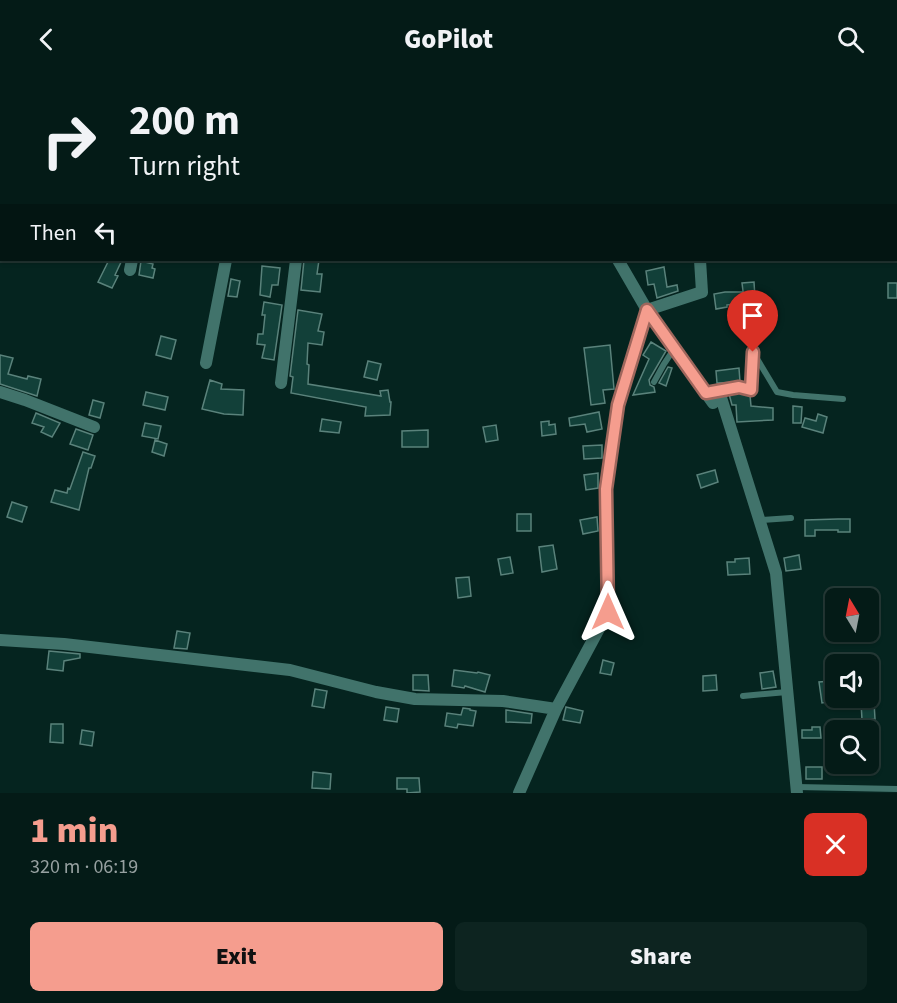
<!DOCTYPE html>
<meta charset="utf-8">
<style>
:root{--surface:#041b17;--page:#0d2420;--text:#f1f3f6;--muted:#97a1a1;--line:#253936;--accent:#f59d8e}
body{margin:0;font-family:"Source Sans 3",sans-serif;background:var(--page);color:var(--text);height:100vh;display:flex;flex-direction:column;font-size:22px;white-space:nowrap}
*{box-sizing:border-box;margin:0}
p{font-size:20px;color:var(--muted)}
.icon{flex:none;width:33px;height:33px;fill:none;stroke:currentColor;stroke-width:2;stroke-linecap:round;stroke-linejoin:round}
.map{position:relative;height:715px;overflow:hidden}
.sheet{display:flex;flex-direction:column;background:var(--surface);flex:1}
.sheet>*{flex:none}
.banner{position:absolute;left:0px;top:0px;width:897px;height:183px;box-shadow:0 2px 4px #0004,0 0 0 2px var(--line);background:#041b17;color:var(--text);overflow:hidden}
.needle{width:39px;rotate:350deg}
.fabs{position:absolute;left:825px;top:510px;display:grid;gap:12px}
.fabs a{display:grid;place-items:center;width:54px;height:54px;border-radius:9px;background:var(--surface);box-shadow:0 2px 4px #0004,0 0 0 2px var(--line);font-size:30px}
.pin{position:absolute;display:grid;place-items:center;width:51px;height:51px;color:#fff;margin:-62px -26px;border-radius:50% 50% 50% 0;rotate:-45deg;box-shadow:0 0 6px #0007}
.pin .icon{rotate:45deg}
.me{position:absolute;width:66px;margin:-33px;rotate:0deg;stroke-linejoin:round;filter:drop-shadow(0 0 4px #0008)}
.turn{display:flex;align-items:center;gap:21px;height:126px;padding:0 30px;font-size:27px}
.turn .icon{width:78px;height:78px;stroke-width:2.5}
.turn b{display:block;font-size:42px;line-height:51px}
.then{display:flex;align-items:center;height:57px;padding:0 30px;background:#0003;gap:12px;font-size:22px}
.round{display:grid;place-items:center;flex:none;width:63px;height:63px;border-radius:9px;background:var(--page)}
.head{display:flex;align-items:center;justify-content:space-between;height:102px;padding:0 30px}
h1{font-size:36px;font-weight:800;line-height:45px;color:var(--accent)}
.button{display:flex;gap:12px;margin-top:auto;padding:12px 30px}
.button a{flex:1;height:69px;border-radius:9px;background:var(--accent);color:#111;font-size:24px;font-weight:800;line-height:69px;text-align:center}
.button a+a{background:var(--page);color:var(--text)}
header{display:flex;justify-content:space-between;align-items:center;height:78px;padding:0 30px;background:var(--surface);font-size:27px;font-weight:800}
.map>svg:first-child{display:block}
</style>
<header><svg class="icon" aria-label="back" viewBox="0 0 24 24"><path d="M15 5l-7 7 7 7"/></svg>GoPilot<svg class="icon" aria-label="search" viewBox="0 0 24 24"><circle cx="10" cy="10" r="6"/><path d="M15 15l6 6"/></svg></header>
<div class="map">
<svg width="897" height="715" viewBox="0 0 897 715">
<rect width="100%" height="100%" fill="#05241f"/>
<path fill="#124039" stroke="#5a827b" stroke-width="1.5" d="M109 182H122L115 197 118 198 112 210 98 204Z
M304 182H319L317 196H322L320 214 301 212Z
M141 183 153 186 152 190 155 191 153 200 139 197Z
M262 188 280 190 278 207H272L270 219 260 217Z
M664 189 667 209 677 207 678 213 657 220 654 206 648 207 646 193Z
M231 201 240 203 237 219 228 218Z
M754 204 755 220 744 221 742 205Z
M888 205H897V220H888Z
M725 214H742L743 225 727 227V229L716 231 714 216Z
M264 224 282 227 274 282 262 280 265 267 257 266 258 256H263L265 237H262Z
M298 232 322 236 318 253 324 254 322 267 308 265 307 286 309 287 308 306 381 318 380 313 388 312 390 324H391L390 337 365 338 366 329 291 315 293 299 290 298Z
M161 258 176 262 171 281 156 277Z
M651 264 666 273 649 302 650 307 654 309 655 314 633 317 649 281 643 277Z
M610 267 614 311 603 312 605 325 591 327 584 270Z
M0 277 13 280 8 296 27 301 28 298 41 301 37 318 0 306Z
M368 283 381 286 377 302 364 299Z
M668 289 672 290 666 308 659 305Z
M739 290 740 304 717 305 716 293Z
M210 302 222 306 221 311 244 312 243 337 224 336 202 331Z
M146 314 168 319 165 332 143 327Z
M739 314 750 317 751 328 773 330V342L737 344 736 327H732L729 316Z
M93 322 104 325 100 340 89 337Z
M793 328 802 329 801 345H793Z
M599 334 602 351 587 354 585 346 570 348 569 340Z
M36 335 60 345 52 359 41 354 44 349 32 345Z
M818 336 827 339 823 355 802 349 805 340 816 343Z
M322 341 341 344 339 355 320 353Z
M549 343V347L555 346 556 356 542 358 541 344Z
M145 345 161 348 158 361 142 358Z
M496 347 498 362 486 364 483 349Z
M76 351 93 357 88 372 70 366Z
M428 352V369H402V353Z
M155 362 167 366 164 378 152 374Z
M602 367V380L584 381 583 368Z
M83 374 95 378 91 390H89L79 432 51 424 55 412 67 415 68 410 70 411Z
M715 392 718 404 701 410 697 397Z
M598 395V410L586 412 584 397Z
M12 424 27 429 22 444 7 439Z
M517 436H531V453H517Z
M597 439 598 453 583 456 580 442Z
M838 441H850V454H838V452H815V458H805V442Z
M553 467 557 491 542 494 539 469Z
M799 477 801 491 786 493 784 480Z
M510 479 513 495 501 497 498 481Z
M749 480 750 496 728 497 727 484H735V481Z
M469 499 471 518 458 520 456 500Z
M177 553 190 555 187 571 174 570Z
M49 573 80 576V580L64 583 63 593 47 591Z
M603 582 614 585 611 597 600 595Z
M454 592 477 595 478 594 490 597 485 614 465 608 464 610 452 608Z
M773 593 776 609 762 611 760 595Z
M413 597H428L429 613 413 612Z
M716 597 717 612 703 613V598Z
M831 603 834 623 822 625 819 604Z
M315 611 327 613 324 630 312 628Z
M861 624H874L875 641 862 642Z
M386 629 399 631 397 644 384 642Z
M566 629 583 633 580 645 563 642Z
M463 630 470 631V632L476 633 473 648 458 646 457 650 445 648 447 635 461 637Z
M506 632 532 636 531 645 506 644Z
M51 646H63V665L50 664Z
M812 649H820L821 660H802V652H812Z
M82 652 94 654 92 668 80 666Z
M806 689H822V701H806Z
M313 694 331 696 330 711 312 710Z
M397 700H419L420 714 407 715V711H397Z"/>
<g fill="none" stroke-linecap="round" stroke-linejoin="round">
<path stroke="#41736b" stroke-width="6" d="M654 304C660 292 666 282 674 271
M718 313 739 309 751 312 753 274 777 314 793 317 843 321
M761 442 791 440
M743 618 787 614
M797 709 897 711"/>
<path stroke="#41736b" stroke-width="12" d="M516 0 517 2
M193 2V0
M815 2V0
M0 82H2
M896 92H897
M618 182 647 232 713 325 719 313 776 495 797 715
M130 192 132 182
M206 285 226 182
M281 305 296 182
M0 314 25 322 94 349
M0 562 64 566 290 592 376 614 415 621 503 623 556 631
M519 715 556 631 608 534 606 411 618 327 647 232 702 214 700 182"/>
</g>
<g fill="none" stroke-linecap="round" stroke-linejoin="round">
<g stroke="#9f665c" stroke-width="15">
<path id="route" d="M608 534 606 411 618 327 647 232 706 315 739 309 751 312 753 274"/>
</g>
<use href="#route" stroke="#f59d8e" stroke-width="10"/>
</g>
</svg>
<div class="fabs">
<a><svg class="needle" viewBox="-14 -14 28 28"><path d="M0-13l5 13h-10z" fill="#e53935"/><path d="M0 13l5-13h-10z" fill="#97a1a1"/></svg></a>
<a><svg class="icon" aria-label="sound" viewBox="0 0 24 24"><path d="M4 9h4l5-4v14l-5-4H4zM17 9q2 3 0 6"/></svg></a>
<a><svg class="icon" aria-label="search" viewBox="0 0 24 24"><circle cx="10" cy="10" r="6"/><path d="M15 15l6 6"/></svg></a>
</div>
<div class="pin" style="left:753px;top:274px;background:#d93025"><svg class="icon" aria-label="arrive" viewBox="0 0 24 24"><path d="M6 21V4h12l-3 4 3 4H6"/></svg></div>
<svg class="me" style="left:608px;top:534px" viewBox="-20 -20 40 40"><path d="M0-17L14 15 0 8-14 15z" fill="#f59d8e" stroke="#fff" stroke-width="4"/></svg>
<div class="banner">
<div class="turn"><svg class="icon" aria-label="right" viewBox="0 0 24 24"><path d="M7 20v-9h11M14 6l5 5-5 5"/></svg><div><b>200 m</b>Turn right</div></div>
<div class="then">Then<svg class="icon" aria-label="left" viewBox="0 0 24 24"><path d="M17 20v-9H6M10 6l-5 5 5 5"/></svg></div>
</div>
</div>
<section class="sheet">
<div class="head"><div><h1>1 min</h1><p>320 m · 06:19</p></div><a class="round" style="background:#d93025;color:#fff"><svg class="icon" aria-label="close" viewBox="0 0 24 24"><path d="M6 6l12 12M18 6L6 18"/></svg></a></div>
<div class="button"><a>Exit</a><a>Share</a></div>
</section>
